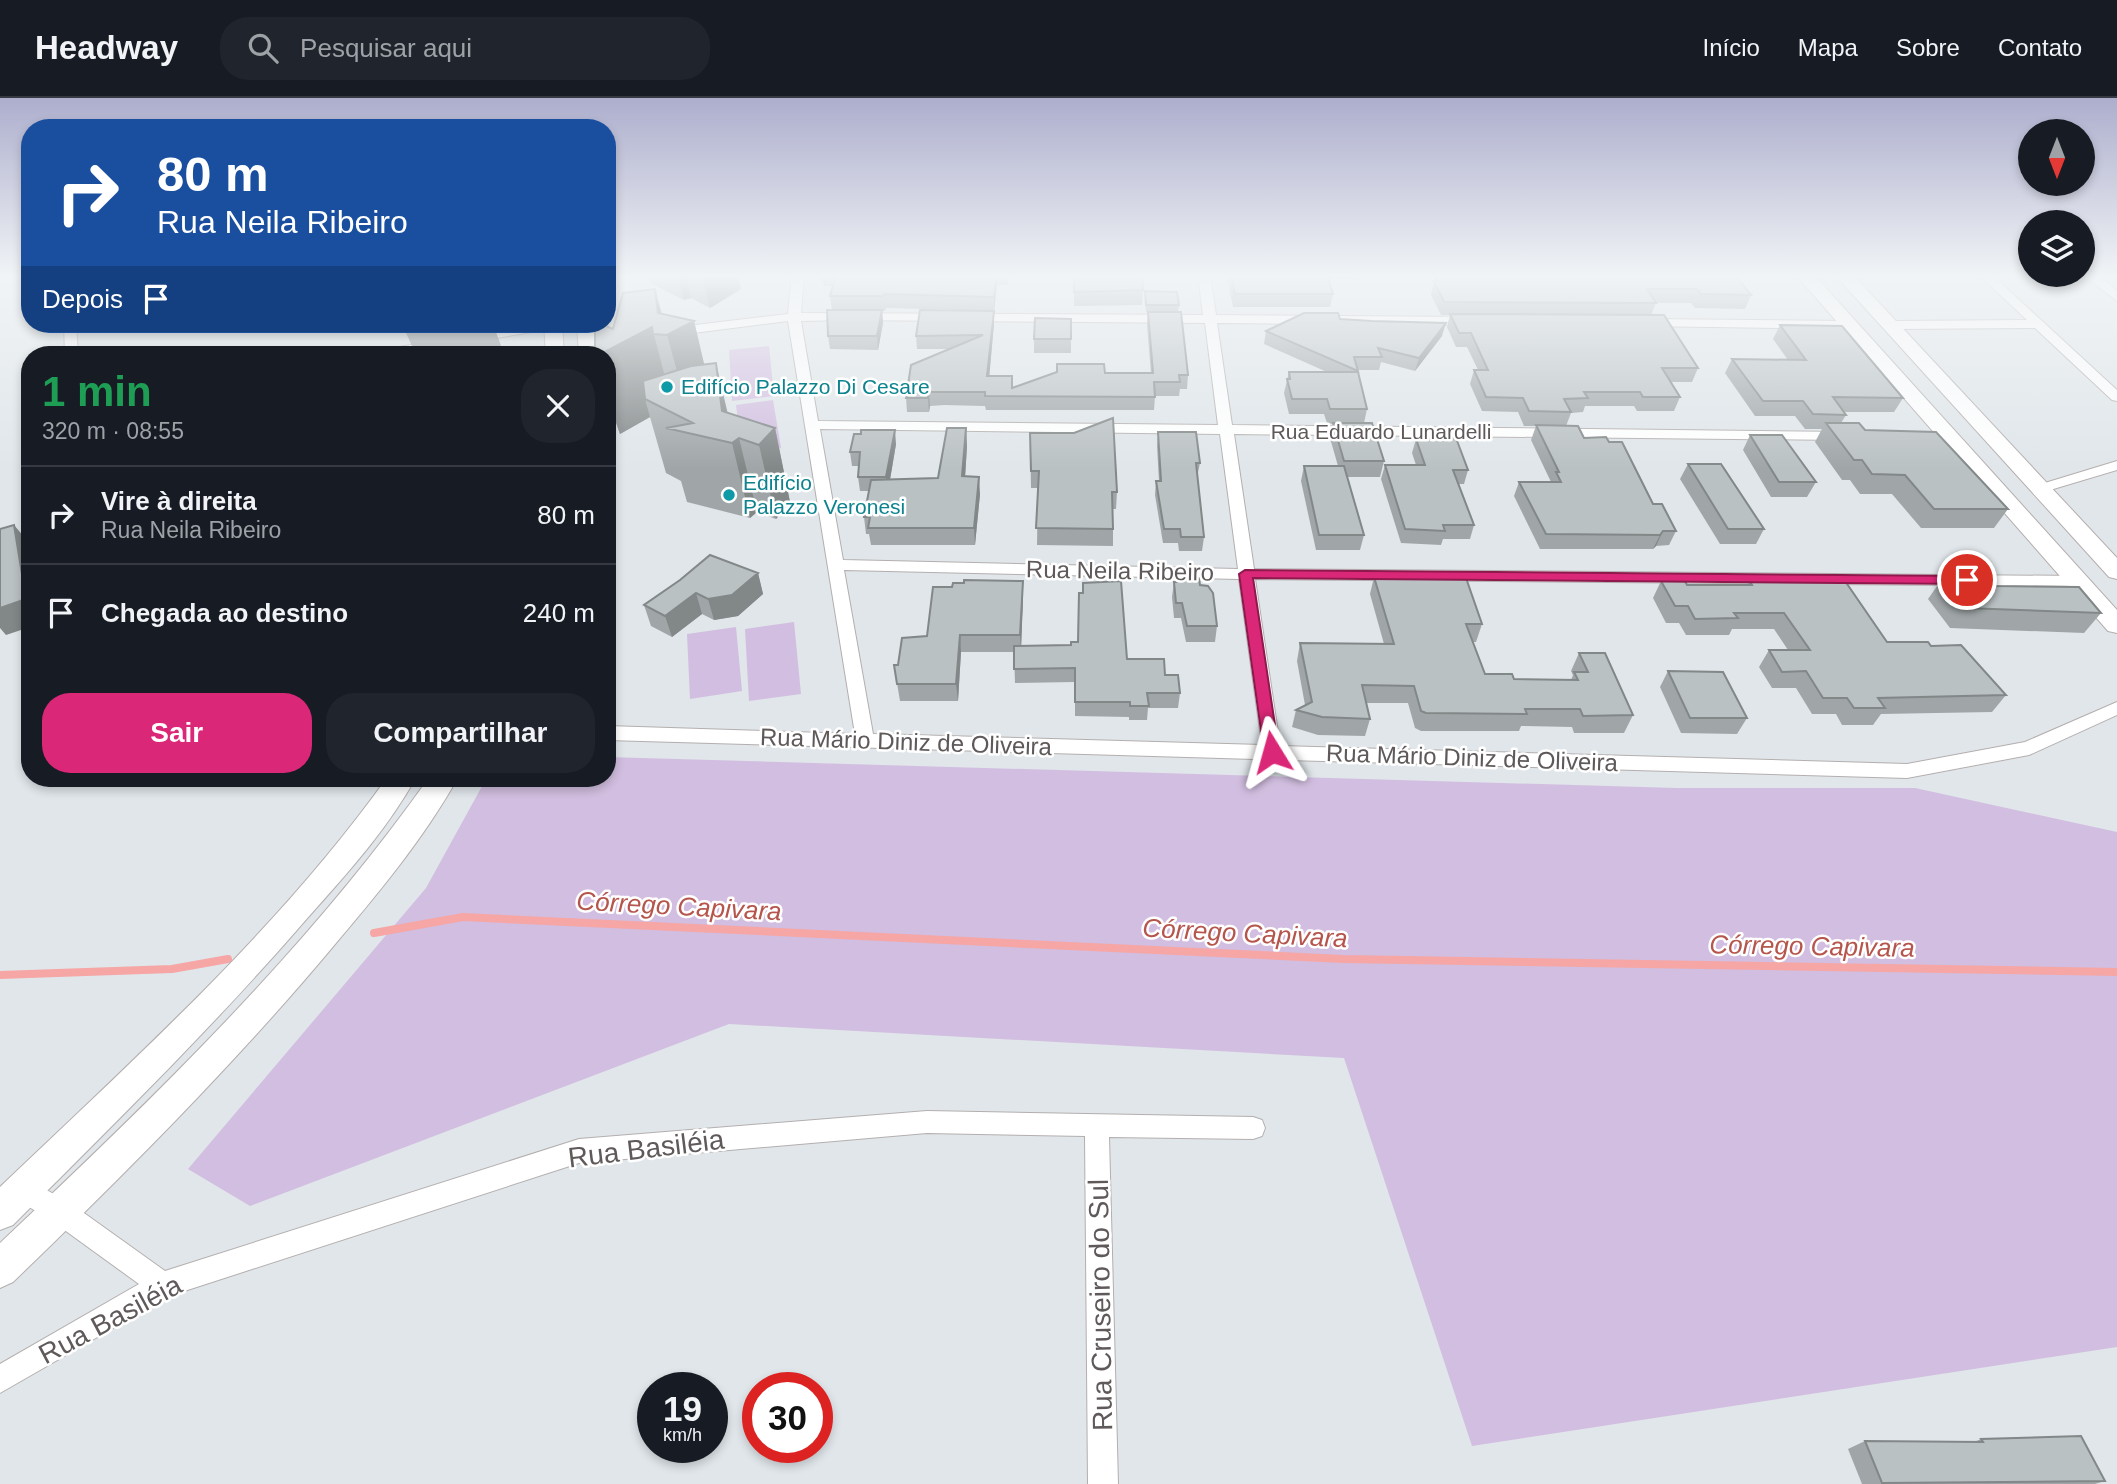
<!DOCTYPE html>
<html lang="pt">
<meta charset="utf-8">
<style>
:root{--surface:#171b24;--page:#20242c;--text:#f1f3f6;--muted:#9ea1a6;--line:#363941;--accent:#db2777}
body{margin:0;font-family:Arial,sans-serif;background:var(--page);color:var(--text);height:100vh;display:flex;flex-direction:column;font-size:26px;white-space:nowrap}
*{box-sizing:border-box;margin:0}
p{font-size:23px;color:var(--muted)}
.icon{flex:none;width:38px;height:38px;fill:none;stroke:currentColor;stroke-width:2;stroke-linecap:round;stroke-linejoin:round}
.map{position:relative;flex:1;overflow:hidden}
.details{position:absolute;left:21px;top:248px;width:595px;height:441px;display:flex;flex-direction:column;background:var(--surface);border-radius:28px;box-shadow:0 4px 10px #0003}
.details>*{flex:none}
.top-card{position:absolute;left:21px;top:21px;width:595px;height:214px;border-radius:28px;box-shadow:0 4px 10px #0003;background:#1a4fa0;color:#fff;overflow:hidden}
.needle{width:46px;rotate:180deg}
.buttons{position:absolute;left:2018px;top:21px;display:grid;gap:14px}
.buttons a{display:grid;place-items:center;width:77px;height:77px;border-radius:50%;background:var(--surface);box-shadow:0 4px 10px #0003;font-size:35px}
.speed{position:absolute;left:637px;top:1274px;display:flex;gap:14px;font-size:35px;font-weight:700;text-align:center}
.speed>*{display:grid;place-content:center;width:91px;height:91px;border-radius:50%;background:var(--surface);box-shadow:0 4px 10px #0003;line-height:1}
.speed small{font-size:18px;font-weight:400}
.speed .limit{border:10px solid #d22;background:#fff;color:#111}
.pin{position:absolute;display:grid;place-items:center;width:60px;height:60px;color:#fff;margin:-30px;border:4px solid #fff;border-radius:50%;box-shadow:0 2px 7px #0007}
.me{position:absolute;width:77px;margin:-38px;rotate:352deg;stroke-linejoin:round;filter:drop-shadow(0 0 5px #0008)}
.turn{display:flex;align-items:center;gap:24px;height:147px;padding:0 21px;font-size:32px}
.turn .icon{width:91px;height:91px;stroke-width:2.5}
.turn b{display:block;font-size:49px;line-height:60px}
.then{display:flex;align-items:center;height:66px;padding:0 21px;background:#0003;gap:14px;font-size:26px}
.round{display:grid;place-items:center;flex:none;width:74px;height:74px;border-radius:28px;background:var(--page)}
.summary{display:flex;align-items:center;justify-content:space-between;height:119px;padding:0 21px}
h1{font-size:42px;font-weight:600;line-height:52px;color:#1e9e55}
.action{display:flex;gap:14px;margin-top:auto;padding:14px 21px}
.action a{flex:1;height:80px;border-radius:28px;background:var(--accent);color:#fff;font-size:28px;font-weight:600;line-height:80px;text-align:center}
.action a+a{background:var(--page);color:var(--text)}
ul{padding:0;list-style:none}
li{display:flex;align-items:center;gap:21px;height:98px;padding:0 21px;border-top:2px solid var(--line)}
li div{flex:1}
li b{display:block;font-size:26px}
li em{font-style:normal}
header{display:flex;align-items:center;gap:42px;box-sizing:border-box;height:98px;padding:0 35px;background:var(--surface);border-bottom:2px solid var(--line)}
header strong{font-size:33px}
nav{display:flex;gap:38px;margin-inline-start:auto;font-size:24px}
.search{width:490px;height:63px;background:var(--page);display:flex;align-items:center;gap:18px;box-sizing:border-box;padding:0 24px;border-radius:28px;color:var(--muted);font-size:26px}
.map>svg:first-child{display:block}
</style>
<header>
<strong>Headway</strong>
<div class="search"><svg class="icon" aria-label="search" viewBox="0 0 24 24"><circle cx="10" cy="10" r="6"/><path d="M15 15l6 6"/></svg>Pesquisar aqui</div>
<nav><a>Início</a><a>Mapa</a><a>Sobre</a><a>Contato</a></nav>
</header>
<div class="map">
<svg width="2117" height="1386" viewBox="0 0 2117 1386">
<rect width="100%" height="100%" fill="#e0e6ea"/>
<path fill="#d2bee0" d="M769 248 774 298 732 303 729 252Z
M773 302 781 350 742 355 736 307Z
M794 524 801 596 749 603 745 531Z
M736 529 742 593 690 601 687 536Z
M607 659 1676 690H1915L2117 734V1249L1472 1348 1344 960 729 926 250 1108 188 1071 426 790 486 681H607Z"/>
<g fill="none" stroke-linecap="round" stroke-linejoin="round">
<path stroke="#f6a6a4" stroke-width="8" d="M374 835 463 819 1343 861 2117 874
M0 877 172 871 228 861"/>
<g stroke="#b4afae" stroke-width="2">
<path id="street" d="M792 177H804L801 215 1203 217 1198 177H1210L1216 217 1472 219 1478 223 1472 227 1217 225 1232 327 1842 334 1849 338 1842 342 1234 336 1254 471 2078 478 2086 483 2078 488 1255 481 1280 648 1907 666 2025 644 2117 604V617L2029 657 1907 680 607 642V628L855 636 788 223 670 238 664 234 670 230 788 216ZM850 222 1205 225 1218 327 818 323 801 223ZM820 331 1220 336 1238 471 843 462ZM844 472 1239 481 1262 647 873 636Z
M1979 177H1992L2117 292V303L2112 302 2035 230 1891 231 1885 227 1891 223 2027 222Z
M2084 177H2098L2117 193V203Z
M1645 221 1847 223 1853 227 1847 231 1641 228V222Z
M64 226H76L78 257H65Z
M534 226H561L555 230 473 244 467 240 473 236Z
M440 242 446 246 445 249 397 257H369L376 253Z
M2117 363V372L2040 395 2033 391 2035 388Z
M927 1013 1253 1019 1262 1022 1265 1030 1262 1038 1253 1041 1109 1039 1118 1386H1088L1085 1038 927 1035 579 1065 169 1198 0 1295V1266L139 1186 52 1123 16 1101 13 1092 16 1083 25 1080 70 1105 165 1173 579 1041Z"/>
</g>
<g stroke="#b4aead" stroke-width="2">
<path id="secondary" d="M1796 177H1814L2117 512V535L2108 533Z
M1835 177H1853L2117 460V481L2109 479Z
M544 226H562L564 257H546Z
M577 226H595L597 257H579Z
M386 681H415C384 737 339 784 297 832 207 935 110 1030 13 1127L0 1132V1089C133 962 279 831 386 681Z
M428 681H457C423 742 376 798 331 851 232 969 124 1077 13 1184L0 1190V1145C153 1001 306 853 428 681Z"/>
</g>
<use href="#street" fill="#fff" fill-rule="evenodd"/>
<use href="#secondary" fill="#fff" fill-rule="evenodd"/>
</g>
<path fill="#a0a6a8" d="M648 177H738L741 191 710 210 691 200 684 202 650 185Z
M821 177H1009L1008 187H997L994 213V226L989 278 1013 289 1105 275H1151L1147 227 1148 214H1146L1145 193 1179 207 1178 214 1188 277 1187 291H1180L1179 298H1155L1154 312H986L985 308 944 307 930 308 929 314H907L906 300 949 251H917L916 238 962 212 886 210 885 213H882L883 225 878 252 830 251 828 238 832 212 830 198 833 188H824Z
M1074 177 1143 192 1142 207 1074 208Z
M1227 177H1354V181L1328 180 1333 196 1330 209H1233Z
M1435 177H1735L1751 197 1745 211 1695 210 1691 205H1656L1651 217 1698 270 1692 284H1671L1680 299 1674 313H1637L1634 308H1585L1583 314 1571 315 1566 328 1584 340 1653 406 1676 433 1669 447 1656 448 1653 451H1540L1514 398 1519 384H1551L1531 342 1536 328H1524L1518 314 1482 313 1470 286 1474 272H1478L1467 249H1456L1447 229 1450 217H1441L1431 197Z
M655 191 662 216 694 223 704 266 728 315 775 330 790 404 776 421 757 414 750 420 687 404 681 383 666 375 650 319 620 336 607 298V257L613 231Z
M1071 221V255H1034V241Z
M1340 221 1442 238 1415 273 1381 264 1379 272H1357L1367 311 1364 325 1384 363 1380 379H1347L1364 437 1360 452H1316L1301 383 1304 368H1338L1330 340 1333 326 1327 325 1324 316H1289L1284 295 1289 274H1327L1264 246 1266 233Z
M1780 227 1903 300 1894 314H1844L1846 317 1841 325 1865 332 2008 411 1994 430H1921L1892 396H1860L1850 382H1842L1815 344 1822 331H1805L1795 318H1755L1725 275 1732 261 1788 262 1773 241Z
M966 330 967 348 965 378 980 396 975 447H871L869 436H866L864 419 869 393H860L858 379 859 368H852L850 354 896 346 890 382 938 380Z
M1158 334 1200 365 1197 379 1204 439 1202 453H1179L1178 445H1163L1155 397 1156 383H1159L1157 348Z
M1030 335 1117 394 1116 411H1113V448L1037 447 1038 390H1031Z
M1750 337 1816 384 1807 399H1771L1743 352Z
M1416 341 1468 372 1464 386H1459L1474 427 1470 441H1443L1441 447 1401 445 1381 381 1385 367H1416L1412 355Z
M1688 366 1764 431 1756 446H1720L1680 381Z
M758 475 763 496 738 518 714 522 702 516 672 539 651 528 644 507Z
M1374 479 1482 526 1476 544H1473L1485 576 1514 581 1571 582 1573 577 1571 573 1579 555 1633 617 1624 635H1574L1572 629 1521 628 1519 633H1421L1415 630 1408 605H1366L1370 621 1365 638 1318 637 1292 629 1296 612 1305 607 1297 563 1300 545 1384 546 1370 496Z
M1176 480 1200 487 1217 528 1215 544H1186L1181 520H1174L1172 499 1174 484H1176Z
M1942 481 2101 515 2084 535 1950 530 1928 501Z
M1749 482 1887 544 1931 548 2006 597 1992 614 1881 616 1873 627H1842L1836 616H1812L1796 590H1772L1759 569 1769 552H1788L1774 531H1732L1729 537H1686L1679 525H1666L1653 500 1661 483 1687 487H1747Z
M1023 499 1021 548 1127 561 1165 577 1180 595 1178 610H1148L1147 622H1129V619L1075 618V584L1015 585 1014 554H961L958 603H900L894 567H898L927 538Z
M1668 573 1747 620 1737 636 1681 635 1660 589Z
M1981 1341 2105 1383 2095 1386H1862L1848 1351 1865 1343 1974 1344Z"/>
<path fill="#828788" d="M678 177H686L691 200 684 202Z
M702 177H738L741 191 710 210Z
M996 177 997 187 994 213V199Z
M655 191 667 237 694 223 712 300 688 313 667 237 658 215Z
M882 212 883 225 878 252 877 238Z
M994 213V226L988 292 987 278Z
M1446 225 1442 238 1415 273 1419 260Z
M402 226H493L503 253 504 257H416Z
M652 229 672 306 645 301 650 319 620 336 607 298V257H599Z
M716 265 733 338 739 340 757 414 750 420 732 345 722 313Z
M929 294 930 308 929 314 928 300Z
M775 330 790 404 776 421 759 347Z
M966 330 967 348 964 396 962 378Z
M895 332 896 346 888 393 886 379Z
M979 379 980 396 975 447 974 430Z
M14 427 30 446V529L6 537 0 530V510Z
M1663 433 1656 448 1653 451 1660 437Z
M758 475 763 496 738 518 714 522 708 501Z
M1023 483V499L1021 554 1020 537Z
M696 495 702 516 672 539 665 518Z
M960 537 961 554 958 603 956 586Z"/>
<path fill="#bac1c3" stroke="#828788" stroke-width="2" d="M836 177H996L994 199 884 196V198H830Z
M1074 177H1142L1143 192 1074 194Z
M1231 177H1327L1333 196H1235Z
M1436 177H1735L1751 197 1701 196 1697 191H1647L1656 205 1444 204 1434 183H1438Z
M655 191 658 215 694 223 667 237 653 236 652 229 599 257H595V226H601L613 231 623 195Z
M1145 193 1177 194 1179 207H1146Z
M827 212H882L877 238H828Z
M920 212 994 213 987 278H1012V290L1057 274V266H1104L1105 275H1153L1148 214H1181L1188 277H1179L1180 284H1154L1155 299 985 298V294H929L928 300H906L911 267 983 237 916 238Z
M1304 215H1338L1340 221 1372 223 1446 225 1419 260 1378 250 1382 259H1354L1358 273 1266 233Z
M1450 216 1664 217 1698 270H1662L1680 299H1643L1640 294H1584L1588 300 1564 301 1571 314 1529 313 1523 300 1486 299 1474 272H1488L1471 235H1459Z
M1035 220 1071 221V241H1034Z
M1780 227 1842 228 1903 300 1833 299 1846 317 1813 316 1803 303H1763L1732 261 1806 262Z
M716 265 722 313 775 330 759 347 739 340 732 345 666 330 693 325 645 301 643 283 691 268Z
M1289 274H1358L1367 311H1330L1327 301H1292L1287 281H1290Z
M1113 320 1117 394H1112L1113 431 1036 430 1039 373H1031L1030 335H1074Z
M1333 325H1372L1384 363H1344Z
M1826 325H1859L1865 332 1936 334 2008 411H1934L1905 377 1872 376 1862 362H1854Z
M1536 327 1578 328 1584 340 1606 339 1609 344H1622L1653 406H1662L1676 433H1663L1660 437 1546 436 1519 384H1561L1556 374H1559Z
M947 330H966L962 378 979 379 974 430H868L870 419H864L871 382 938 380Z
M861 332H895L886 379H858L860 354H850L854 336H861Z
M1158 334H1196L1200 365H1196L1204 439H1181L1180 431H1164L1156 383H1161Z
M1750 337H1782L1816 384H1779Z
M1456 340 1468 372H1453L1474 427H1443L1445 433 1405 431 1385 367H1425L1416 341Z
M1688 366H1721L1764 431H1728Z
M1304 368H1344L1364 437H1319Z
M14 427 26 501 0 510V431Z
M710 457 758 475 732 497 708 501 696 495 665 518 644 507 680 482Z
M1374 479 1466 480 1482 526H1466L1485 576H1512L1514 581 1578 582 1574 574H1588L1579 555H1605L1633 617 1583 618 1580 611H1525L1527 616 1426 615 1421 613 1414 588 1362 587 1370 621 1322 619 1296 612 1312 604 1300 545 1394 546Z
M1176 480H1199L1200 487 1208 488 1213 495 1217 528H1187L1182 505H1176L1174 484H1177Z
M1942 481H1988L1993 488 2079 489 2101 515 1965 510Z
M964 482 1023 483 1020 537H960L956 586H897L894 567H898L902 540 927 538 933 489H952L953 485H964Z
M1749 482 1845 483 1887 544H1928L1931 548 1961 547 2006 597 1878 600 1885 610H1854L1847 600H1823L1806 573 1782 574 1769 552H1810L1784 515H1734L1738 520 1695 521 1688 508H1675L1661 483H1685L1687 487H1752Z
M1121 483 1127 561H1164L1165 577H1178L1180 595H1147L1149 608H1130V604H1075V570L1014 571V548L1071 547V544H1078L1079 495H1083V485Z
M1668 573 1723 574 1747 620H1690Z
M2081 1338 2105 1383 1882 1385 1865 1343 1983 1344 1981 1341Z"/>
<linearGradient id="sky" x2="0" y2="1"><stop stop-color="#adaecd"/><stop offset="0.48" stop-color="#f1f4f6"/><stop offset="1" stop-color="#f1f4f6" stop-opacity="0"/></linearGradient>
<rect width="2117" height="371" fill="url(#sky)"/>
<path fill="#db2777" stroke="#8e194d" stroke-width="2" d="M1245 472 1967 478 1973 482 1967 486 1253 480 1279 654 1272 660 1264 654 1239 476Z"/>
<g fill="#0f9aa8" stroke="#fff" stroke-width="2.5">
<circle cx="667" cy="289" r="7"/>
<circle cx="729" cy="397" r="7"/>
</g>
<g text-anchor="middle" stroke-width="5" stroke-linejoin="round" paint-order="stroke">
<g font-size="21" fill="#0d838f" stroke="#fff" text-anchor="start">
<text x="681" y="296">Edifício Palazzo Di Cesare</text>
<text x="743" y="392">Edifício<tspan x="743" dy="24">Palazzo Veronesi</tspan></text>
</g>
<g font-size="21" fill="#5f5a59" stroke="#fff">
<text x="1381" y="341">Rua Eduardo Lunardelli</text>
</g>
<g font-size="24" fill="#5f5a59" stroke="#fff">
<text transform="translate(1120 473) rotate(1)" y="8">Rua Neila Ribeiro</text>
<text transform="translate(906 644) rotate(2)" y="8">Rua Mário Diniz de Oliveira</text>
<text transform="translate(1472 660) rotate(2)" y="8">Rua Mário Diniz de Oliveira</text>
</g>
<g font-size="26" font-style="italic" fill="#b5554b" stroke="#fff">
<text transform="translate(679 808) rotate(3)" y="9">Córrego Capivara</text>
<text transform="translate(1245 835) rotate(3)" y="9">Córrego Capivara</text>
<text transform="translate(1812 848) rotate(1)" y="9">Córrego Capivara</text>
</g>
<g font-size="28" fill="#5f5a59" stroke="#fff">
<text transform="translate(646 1050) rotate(-7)" y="10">Rua Basiléia</text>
<text transform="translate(1100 1207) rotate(-91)" y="10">Rua Cruseiro do Sul</text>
<text transform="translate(110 1221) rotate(-28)" y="10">Rua Basiléia</text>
</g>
</g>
</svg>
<div class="buttons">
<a><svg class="needle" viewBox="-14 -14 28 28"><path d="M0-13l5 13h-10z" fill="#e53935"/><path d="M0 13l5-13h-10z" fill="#9ea1a6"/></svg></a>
<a><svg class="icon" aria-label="layers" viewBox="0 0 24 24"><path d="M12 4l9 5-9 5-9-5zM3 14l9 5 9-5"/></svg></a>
</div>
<div class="speed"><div>19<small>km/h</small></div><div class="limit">30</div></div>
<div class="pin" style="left:1967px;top:482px;background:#d93025"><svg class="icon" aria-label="arrive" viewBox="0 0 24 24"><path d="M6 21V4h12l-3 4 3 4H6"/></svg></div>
<svg class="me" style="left:1272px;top:654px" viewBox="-20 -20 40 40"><path d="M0-17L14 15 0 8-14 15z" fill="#db2777" stroke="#fff" stroke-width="4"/></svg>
<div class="top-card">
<div class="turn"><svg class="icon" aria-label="right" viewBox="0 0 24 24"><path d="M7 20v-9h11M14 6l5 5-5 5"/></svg><div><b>80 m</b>Rua Neila Ribeiro</div></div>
<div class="then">Depois<svg class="icon" aria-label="arrive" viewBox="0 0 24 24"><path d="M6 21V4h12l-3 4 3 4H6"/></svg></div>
</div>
<section class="details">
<div class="summary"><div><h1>1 min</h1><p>320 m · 08:55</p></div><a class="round"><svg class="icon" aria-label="close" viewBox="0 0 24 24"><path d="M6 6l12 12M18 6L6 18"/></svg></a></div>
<ul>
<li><svg class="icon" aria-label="right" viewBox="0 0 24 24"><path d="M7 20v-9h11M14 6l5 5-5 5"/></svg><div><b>Vire à direita</b><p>Rua Neila Ribeiro</p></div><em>80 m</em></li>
<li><svg class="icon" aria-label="arrive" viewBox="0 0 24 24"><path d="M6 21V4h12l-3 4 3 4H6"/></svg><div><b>Chegada ao destino</b></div><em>240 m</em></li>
</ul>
<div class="action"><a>Sair</a><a>Compartilhar</a></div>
</section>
</div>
